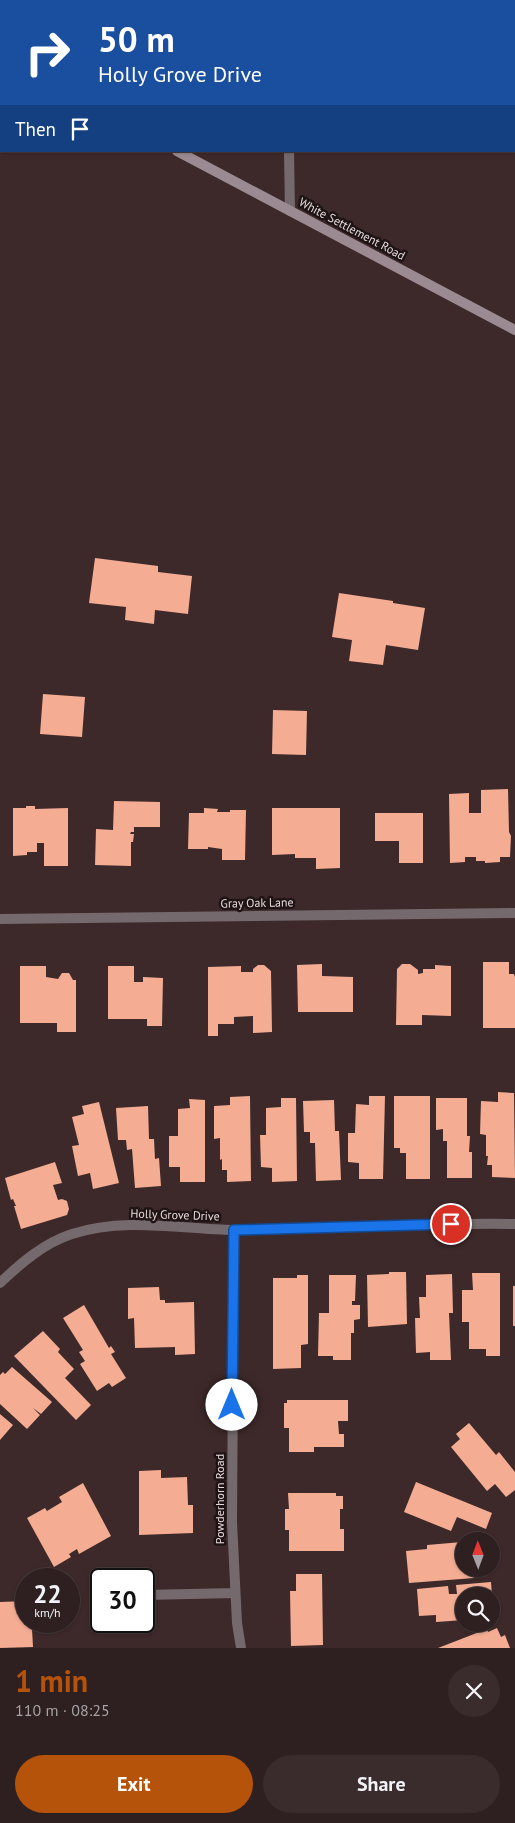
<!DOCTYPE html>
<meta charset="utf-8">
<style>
:root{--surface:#2e1f20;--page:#3a2c2d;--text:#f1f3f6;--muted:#a7a2a5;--line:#493d3e;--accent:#b45309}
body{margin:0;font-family:"PT Sans",sans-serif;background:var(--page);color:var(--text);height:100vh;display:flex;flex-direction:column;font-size:19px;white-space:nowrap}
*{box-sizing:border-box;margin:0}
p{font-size:16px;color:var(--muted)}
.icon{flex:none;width:28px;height:28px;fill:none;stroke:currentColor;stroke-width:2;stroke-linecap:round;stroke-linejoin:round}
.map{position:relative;height:1648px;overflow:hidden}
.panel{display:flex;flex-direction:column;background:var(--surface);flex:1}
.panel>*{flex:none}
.hud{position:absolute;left:0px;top:0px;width:515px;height:152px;box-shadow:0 1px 4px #0004,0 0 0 1px var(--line);background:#1a4fa0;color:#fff;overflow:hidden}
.needle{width:32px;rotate:359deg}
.fabs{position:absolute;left:455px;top:1532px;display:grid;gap:10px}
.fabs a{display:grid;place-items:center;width:45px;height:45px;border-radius:50%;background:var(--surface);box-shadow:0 1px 4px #0004,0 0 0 1px var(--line);font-size:25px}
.speed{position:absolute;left:15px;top:1568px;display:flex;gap:10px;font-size:25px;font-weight:700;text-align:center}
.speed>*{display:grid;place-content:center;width:65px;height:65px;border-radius:50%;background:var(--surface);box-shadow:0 1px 4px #0004,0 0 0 1px var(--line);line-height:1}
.speed small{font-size:12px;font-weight:400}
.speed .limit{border:2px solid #111;border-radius:8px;background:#fff;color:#111}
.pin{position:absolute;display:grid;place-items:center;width:42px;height:42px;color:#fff;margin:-21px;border:2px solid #fff;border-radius:50%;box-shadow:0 1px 5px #0007}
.me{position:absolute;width:55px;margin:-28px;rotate:0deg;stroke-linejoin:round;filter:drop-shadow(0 0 4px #0008)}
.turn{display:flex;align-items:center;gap:18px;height:105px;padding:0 15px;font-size:22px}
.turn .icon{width:65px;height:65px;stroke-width:2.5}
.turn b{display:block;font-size:35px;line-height:42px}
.then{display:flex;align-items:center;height:48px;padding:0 15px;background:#0003;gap:10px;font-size:19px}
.round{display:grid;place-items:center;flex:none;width:52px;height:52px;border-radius:26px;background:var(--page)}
.headline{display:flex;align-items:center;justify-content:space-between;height:85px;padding:0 15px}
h1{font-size:30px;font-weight:700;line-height:38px;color:var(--accent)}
.action{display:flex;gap:10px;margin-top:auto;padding:10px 15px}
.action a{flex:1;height:58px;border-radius:30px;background:var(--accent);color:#fff;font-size:20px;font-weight:700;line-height:58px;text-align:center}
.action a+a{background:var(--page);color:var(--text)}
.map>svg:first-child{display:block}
</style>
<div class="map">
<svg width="515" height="1648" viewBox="0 0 515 1648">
<rect width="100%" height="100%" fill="#3e292a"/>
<path fill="#f4ad93" d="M95 558 158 566V572L192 576 188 614 155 610 154 624 125 620 126 607 89 603Z
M339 593 393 601V603L425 608 418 650 386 645 383 665 349 661 352 640 332 637Z
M43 694 85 697 82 737 40 734Z
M273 710 307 711 306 755 272 754Z
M508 789 509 832 511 836 510 857H500V862L485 863V861H476V857H465V862L450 863 449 794 469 793V813H481V790Z
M114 801 160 802V827H134V832H131L130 834H134L133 842H131V866L95 865 96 829 113 830Z
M26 806H35V809L68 808V866H44V843H37V852H27V855L13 856V808H26Z
M204 808 218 809 217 812H230V810H246L245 860H222V849L208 847V849H188L189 813H204Z
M272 808H340V868L316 869V858H295V854L272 855Z
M375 813H423V863H399V841H375Z
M483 962H509V974H514L515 977V1028H483Z
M322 964V976L353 977V1012H298L297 965Z
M402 964H410L418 970V974L423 973V969H435V965L451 966V1016L422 1015V1025H396L397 969Z
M258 965H264L271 971 272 1032 253 1033V1016L234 1017V1024H218V1036H208V967L241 966V972H253V969Z
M20 966H46V977L58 979 62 973H69L73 980H76V1032H57V1023H20Z
M108 966H134V982H143V977L163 978 162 1026H147V1019H108Z
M498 1092 514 1093 515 1178 492 1177V1165H487L488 1156H486V1135L480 1134 481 1101 498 1102Z
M250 1096 251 1181 227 1182V1170H222V1159L220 1160V1138L214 1139V1106L230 1105V1097Z
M369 1096H385L383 1179H359V1163L348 1162V1133H355L356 1104 369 1105Z
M394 1096H430V1179H406V1153H400V1148H394Z
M281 1098H296L297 1181 272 1182V1168L261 1167 260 1135H266V1108L281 1107Z
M436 1098H467V1136H470L469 1152H472V1178H447V1141H443V1129L436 1130Z
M189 1099 205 1100V1182H180V1167H169V1136H178V1109L190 1108Z
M334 1100 335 1131H339L341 1180 316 1181 315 1143H310V1132H304L303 1101Z
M99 1102 119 1183 93 1189 90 1173 78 1176 72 1146 79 1145 72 1117 84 1114 82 1106Z
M148 1106 149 1139H154L155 1159 159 1158 161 1186 135 1188 132 1149 127 1150 126 1140H118L116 1108Z
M55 1162 62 1183 53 1185 58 1200 62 1199 67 1201 69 1209 67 1215 21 1229 14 1206H16L13 1199 11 1200 5 1178Z
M389 1272H406L407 1324 368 1327 367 1275 389 1274Z
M472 1273H500V1356H486V1349H469V1322H462V1290H473Z
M452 1274 453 1313H449L451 1360H430V1352L416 1353 415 1318H420L419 1297H426V1275Z
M297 1275H308V1344L301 1345V1368L273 1369V1278H297Z
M329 1275H356L355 1301H352V1305H360V1319L354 1320V1333H351V1360H333V1356H318L319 1313H329Z
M513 1286H515V1326H513Z
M159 1287 160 1300H165V1303L194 1302 195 1354 175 1355V1347L135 1348 134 1318 128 1319V1288Z
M84 1305 109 1348 111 1346 115 1352 111 1354 126 1378 112 1387 109 1383 97 1391 80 1364 85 1361 79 1352 83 1350 63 1318Z
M43 1331 60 1349 58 1352 74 1369 65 1378 91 1405 76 1420 14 1356Z
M12 1367 52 1402 41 1414 33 1408 40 1415 27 1429 0 1404V1375L3 1372 5 1374Z
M287 1400H348V1421H338L339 1434H344V1447H314V1452H289V1428H284V1403H287Z
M0 1414 13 1425 0 1440Z
M469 1423 496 1455 499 1452 515 1472V1490L506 1497 495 1484 487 1491 451 1447 460 1439 456 1434Z
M161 1470V1478L187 1477 188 1505H193V1533L139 1535V1471Z
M416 1482 492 1513 486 1529 457 1517 451 1531 404 1512Z
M83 1483 111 1536 79 1554 77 1549 69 1554 71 1557 54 1567 27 1518 45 1508 47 1511 62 1502 59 1497Z
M288 1493H336V1496H343V1509H340V1529H344V1551H289V1530H285V1509H289Z
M462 1542 464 1569H474V1578L409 1583 406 1551 427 1549V1545Z
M296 1574H322L323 1645 291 1646 290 1591H296Z
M491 1582 492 1596H464V1620L436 1622V1615L419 1616 417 1589 448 1586 449 1594H457L456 1585Z
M26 1601V1621H37V1629H32L33 1647 0 1648V1602Z
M491 1601H493L494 1618H491Z
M497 1628 501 1637 505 1635 510 1648H438L487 1629 488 1632Z"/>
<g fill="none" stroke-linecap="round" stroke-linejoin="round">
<path stroke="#746a6e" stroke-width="10" d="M288 0V1
M289 151 290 211
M0 919 515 913
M234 1230 232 1522 237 1623 241 1648
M0 1283C21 1263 44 1243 72 1234 125 1217 180 1229 234 1230 259 1230 285 1229 310 1228 378 1226 447 1223 515 1224
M144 1595 235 1593"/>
<path stroke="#9b8a92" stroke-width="10" d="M0 58 1 59
M177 151 515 330"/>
</g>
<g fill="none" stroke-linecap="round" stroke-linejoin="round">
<g stroke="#114b97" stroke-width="12">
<path id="route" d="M232 1405 234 1230 451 1224"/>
</g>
<use href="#route" stroke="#1a73e8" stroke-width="9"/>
</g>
<g text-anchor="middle" stroke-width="5" stroke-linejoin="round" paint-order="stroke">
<g font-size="12" fill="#e8d9d9" stroke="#1e1415">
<text transform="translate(352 229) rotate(28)" y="4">White Settlement Road</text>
<text transform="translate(257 903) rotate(-1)" y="4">Gray Oak Lane</text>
<text transform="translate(175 1215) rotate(2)" y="4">Holly Grove Drive</text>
<text transform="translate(220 1499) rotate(-90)" y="4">Powderhorn Road</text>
</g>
</g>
</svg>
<div class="fabs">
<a><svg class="needle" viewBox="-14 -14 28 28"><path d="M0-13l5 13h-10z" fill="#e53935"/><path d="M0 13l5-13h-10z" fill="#a7a2a5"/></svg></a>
<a><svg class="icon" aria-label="search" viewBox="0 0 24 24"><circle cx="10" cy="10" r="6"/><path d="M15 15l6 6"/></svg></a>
</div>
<div class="speed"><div>22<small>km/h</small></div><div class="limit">30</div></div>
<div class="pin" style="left:451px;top:1224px;background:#d93025"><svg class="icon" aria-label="arrive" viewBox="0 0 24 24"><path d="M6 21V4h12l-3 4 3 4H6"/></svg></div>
<svg class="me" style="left:232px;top:1405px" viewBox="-20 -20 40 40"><circle r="19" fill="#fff"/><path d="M0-13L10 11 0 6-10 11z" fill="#1a73e8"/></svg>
<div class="hud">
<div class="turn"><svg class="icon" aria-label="right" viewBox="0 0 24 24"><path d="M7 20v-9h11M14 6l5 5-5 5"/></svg><div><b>50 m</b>Holly Grove Drive</div></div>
<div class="then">Then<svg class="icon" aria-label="arrive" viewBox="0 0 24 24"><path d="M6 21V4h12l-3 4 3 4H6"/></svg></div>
</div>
</div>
<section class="panel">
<div class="headline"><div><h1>1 min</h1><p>110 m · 08:25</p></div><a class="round"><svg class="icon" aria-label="close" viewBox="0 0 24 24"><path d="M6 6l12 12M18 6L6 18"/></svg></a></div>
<div class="action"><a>Exit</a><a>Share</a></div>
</section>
